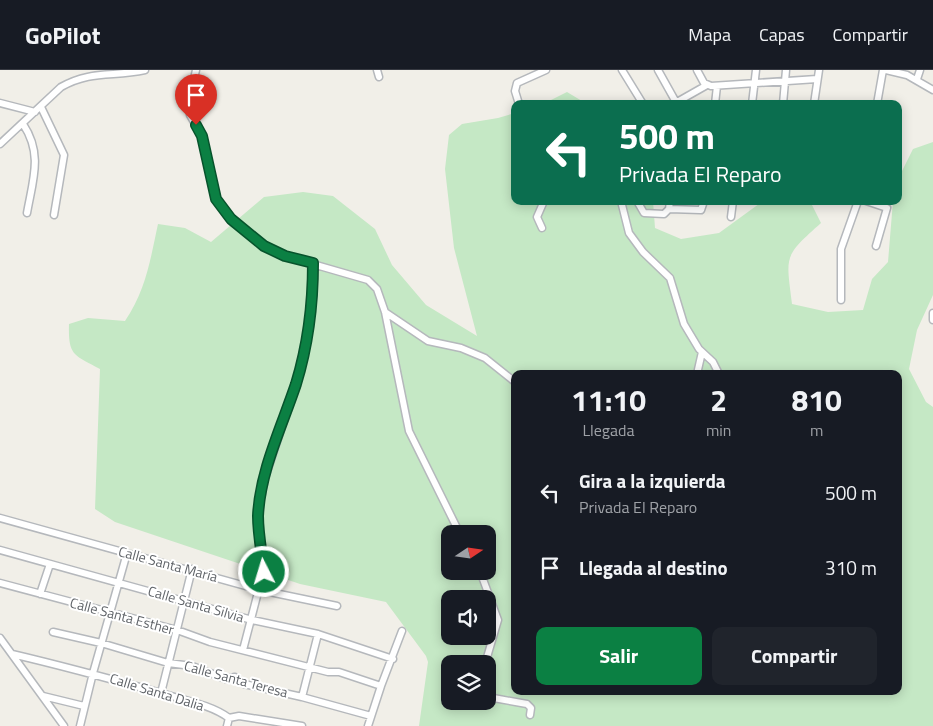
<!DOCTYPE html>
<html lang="es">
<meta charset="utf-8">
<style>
:root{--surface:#171b24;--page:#20242c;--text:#f1f3f6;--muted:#9ea1a6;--line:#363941;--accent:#0b8043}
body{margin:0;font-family:"Titillium Web",sans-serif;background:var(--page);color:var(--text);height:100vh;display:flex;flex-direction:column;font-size:19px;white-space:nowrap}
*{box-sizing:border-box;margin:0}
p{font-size:16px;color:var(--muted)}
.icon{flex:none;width:28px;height:28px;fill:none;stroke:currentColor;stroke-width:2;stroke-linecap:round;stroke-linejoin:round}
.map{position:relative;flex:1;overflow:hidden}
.drawer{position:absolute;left:511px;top:300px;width:391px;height:325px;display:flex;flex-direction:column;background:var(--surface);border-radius:10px;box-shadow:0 2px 12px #0003}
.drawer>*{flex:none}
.top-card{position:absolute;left:511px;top:30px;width:391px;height:105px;border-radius:10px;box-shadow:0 2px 12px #0003;background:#0b6e4f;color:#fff;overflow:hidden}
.needle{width:32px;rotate:77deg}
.fabs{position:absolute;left:441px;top:455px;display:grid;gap:10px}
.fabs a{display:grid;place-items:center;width:55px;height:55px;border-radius:10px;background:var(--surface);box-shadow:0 2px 12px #0003;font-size:25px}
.pin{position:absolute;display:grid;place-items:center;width:42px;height:42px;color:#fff;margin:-51px -21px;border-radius:50% 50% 50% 0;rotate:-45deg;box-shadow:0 0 5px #0007}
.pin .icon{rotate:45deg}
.me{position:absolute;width:55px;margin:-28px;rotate:355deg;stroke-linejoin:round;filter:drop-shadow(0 0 4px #0008)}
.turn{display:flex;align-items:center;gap:18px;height:105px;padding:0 25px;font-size:22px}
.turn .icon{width:65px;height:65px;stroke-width:2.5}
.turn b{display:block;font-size:35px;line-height:42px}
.eta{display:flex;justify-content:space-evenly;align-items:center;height:85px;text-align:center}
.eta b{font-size:30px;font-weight:700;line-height:35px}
.button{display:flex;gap:10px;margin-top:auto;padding:10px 25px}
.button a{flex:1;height:58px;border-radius:10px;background:var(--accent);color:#fff;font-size:20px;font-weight:700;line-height:58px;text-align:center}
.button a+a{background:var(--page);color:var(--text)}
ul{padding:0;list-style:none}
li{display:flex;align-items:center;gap:15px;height:75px;padding:0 25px}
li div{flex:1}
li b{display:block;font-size:19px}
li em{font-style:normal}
header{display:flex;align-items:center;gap:30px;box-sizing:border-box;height:70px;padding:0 25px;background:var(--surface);border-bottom:1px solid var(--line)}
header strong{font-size:24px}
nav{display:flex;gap:28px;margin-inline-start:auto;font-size:18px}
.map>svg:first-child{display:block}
</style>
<header>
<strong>GoPilot</strong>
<nav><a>Mapa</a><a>Capas</a><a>Compartir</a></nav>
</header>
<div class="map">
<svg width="933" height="656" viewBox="0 0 933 656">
<rect width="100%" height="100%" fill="#f1efe8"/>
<path fill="#c5e8c5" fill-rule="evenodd" d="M567 22 587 34H543Z
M515 43V131H653L655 158 681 169 719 163 763 131H810L821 153C783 187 786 185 792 234L828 242 863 240 872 209 888 192 893 131H899V107L913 79 933 72V225L917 260 909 299 926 332 933 337V656H419L428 592 426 586 386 532 300 514 115 452 95 439 100 299C74 285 68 286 69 254L88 248 125 251C146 220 150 191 158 154L185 158 211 172 264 127 303 122 333 126 375 159 392 195 426 235 477 266 454 178 445 99 449 65 462 54 498 48ZM515 304H899V621H515ZM450 464H488V501H450ZM450 529H488V566H450ZM450 594H488V631H450Z"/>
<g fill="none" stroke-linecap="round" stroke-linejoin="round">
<g stroke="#b5b8bc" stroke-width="9">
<path id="minor" d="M196 0 189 31 190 45 202 66 217 129 231 149 264 176 285 186 368 210 377 219 385 242 409 361 460 464
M377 0 379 7
M622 0 643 34
M658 0 677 34
M697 0 704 13 711 16 817 9
M886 0 907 5 933 20
M917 9 920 0
M677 32 707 15
M0 33 35 42
M519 34 515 21 517 13 546 0
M715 34 717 16
M752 34 756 0
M783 34 786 0
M814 34 819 0
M877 34 883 0
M41 37 64 85 54 145
M23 54C43 84 33 109 27 143
M0 74 61 17C91 0 113 7 145 0
M621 131 629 163 643 182 670 208 684 254 699 279 713 292 719 304
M637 131 644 143 664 144 669 139 701 140 704 131
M866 131 887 138 876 176
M669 139 670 131
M731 147 733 131
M542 158 537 147 544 131
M841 230V179L858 131
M385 242 428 271 461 278 485 288 515 312
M933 243V250
M697 304 702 282
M0 448 260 520 337 536
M0 480 252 550 318 564 393 589
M480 501 498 550 485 594
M0 513 177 560 210 572 328 602H339L381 616
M40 524 50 494
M53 562 101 573 168 593 192 596 226 609 235 607 244 614 302 627 371 646
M0 568 64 656
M243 580 263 503 259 458 260 434 265 408 297 311 310 250 313 226V193
M12 584C63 596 111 609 161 623 182 630 210 634 229 648L239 646 302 656
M161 623 192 499
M43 626 84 636
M302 627 318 564
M488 627 527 634 531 638 530 645
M80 656 93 603 127 483
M227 656 229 648
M368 656 381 616 402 561"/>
</g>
<use href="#minor" stroke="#fff" stroke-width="6"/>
</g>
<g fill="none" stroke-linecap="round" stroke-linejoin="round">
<g stroke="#07532c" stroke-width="12">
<path id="route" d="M196 55 202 66 216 129 231 149 264 176 285 186 313 193C313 233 308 275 296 314 282 356 260 401 258 446 258 464 262 484 264 502"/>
</g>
<use href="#route" stroke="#0b8043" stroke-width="9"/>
</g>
<g text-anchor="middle" stroke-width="4" stroke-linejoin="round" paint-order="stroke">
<g font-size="14" fill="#5f6368" stroke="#fff">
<text transform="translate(168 494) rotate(15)" y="5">Calle Santa María</text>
<text transform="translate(196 534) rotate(16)" y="5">Calle Santa Silvia</text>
<text transform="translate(122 546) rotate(15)" y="5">Calle Santa Esther</text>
<text transform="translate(236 609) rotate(15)" y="5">Calle Santa Teresa</text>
<text transform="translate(157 622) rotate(17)" y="5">Calle Santa Dalia</text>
</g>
</g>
</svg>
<div class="fabs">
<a><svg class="needle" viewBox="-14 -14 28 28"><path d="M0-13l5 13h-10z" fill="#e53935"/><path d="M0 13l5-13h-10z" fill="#9ea1a6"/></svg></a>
<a><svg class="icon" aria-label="sound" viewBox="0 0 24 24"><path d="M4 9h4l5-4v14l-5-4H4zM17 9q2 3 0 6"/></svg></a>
<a><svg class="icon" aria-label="layers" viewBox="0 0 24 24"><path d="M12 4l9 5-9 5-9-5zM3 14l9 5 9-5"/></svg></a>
</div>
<div class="pin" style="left:196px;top:55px;background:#d93025"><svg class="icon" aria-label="arrive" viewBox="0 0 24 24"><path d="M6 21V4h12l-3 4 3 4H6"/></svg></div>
<svg class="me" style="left:264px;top:502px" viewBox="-20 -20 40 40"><circle r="17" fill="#0b8043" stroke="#fff" stroke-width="3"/><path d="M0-11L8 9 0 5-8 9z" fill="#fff"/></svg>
<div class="top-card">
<div class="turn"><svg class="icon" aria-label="left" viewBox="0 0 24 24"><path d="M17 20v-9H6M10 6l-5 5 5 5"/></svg><div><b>500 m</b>Privada El Reparo</div></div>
</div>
<section class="drawer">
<div class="eta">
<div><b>11:10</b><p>Llegada</p></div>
<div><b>2</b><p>min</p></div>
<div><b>810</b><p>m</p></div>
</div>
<ul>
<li><svg class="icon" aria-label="left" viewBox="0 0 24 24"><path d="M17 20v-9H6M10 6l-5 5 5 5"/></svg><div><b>Gira a la izquierda</b><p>Privada El Reparo</p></div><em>500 m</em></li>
<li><svg class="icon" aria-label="arrive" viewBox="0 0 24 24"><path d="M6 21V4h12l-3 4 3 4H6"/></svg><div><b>Llegada al destino</b></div><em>310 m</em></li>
</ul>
<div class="button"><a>Salir</a><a>Compartir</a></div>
</section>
</div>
